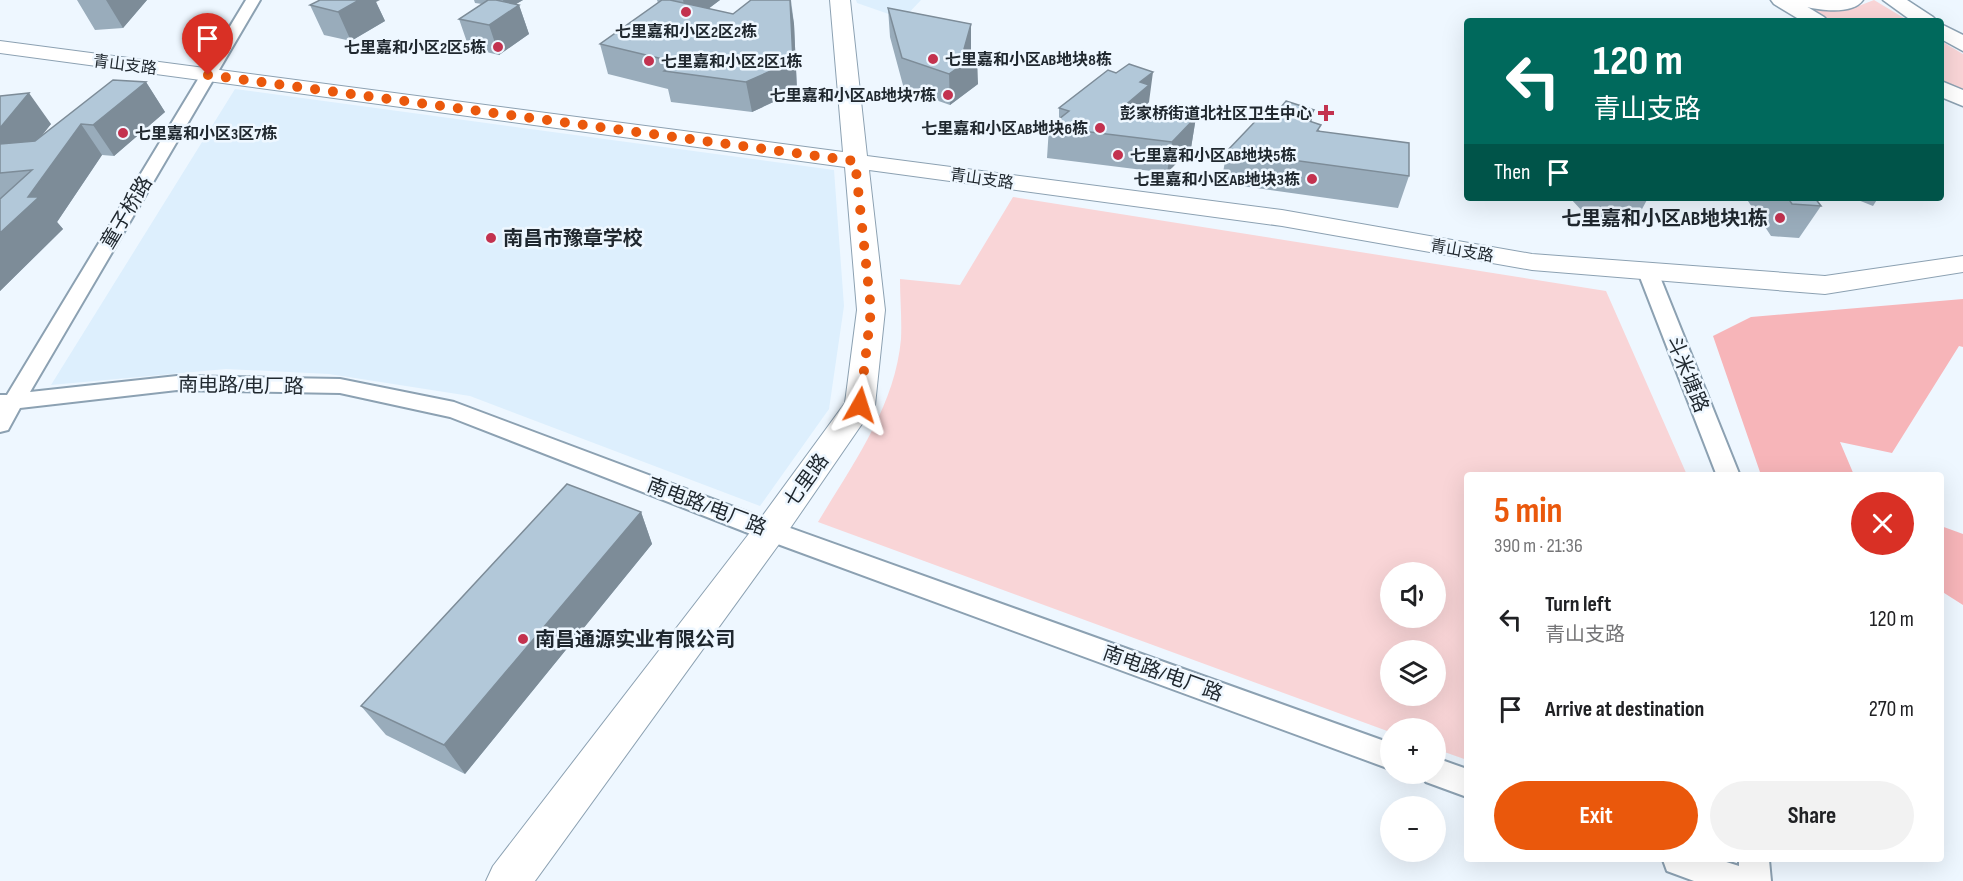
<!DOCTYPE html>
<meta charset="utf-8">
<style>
:root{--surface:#fff;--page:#f2f2f2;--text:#202124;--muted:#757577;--accent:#ea580c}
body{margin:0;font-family:"Sofia Sans Condensed","Noto Sans SC",sans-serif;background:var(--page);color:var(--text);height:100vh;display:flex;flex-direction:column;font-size:22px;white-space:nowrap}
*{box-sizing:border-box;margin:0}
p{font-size:20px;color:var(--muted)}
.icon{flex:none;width:33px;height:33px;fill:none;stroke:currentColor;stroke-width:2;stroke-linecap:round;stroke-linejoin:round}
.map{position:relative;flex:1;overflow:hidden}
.panel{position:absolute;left:1464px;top:472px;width:480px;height:390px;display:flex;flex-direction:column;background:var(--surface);border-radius:6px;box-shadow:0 6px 24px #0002}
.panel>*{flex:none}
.top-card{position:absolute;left:1464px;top:18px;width:480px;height:183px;border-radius:6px;box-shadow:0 6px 24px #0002;background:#00695c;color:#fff;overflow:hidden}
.controls{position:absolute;left:1380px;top:562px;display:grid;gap:12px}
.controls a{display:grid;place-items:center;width:66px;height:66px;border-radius:50%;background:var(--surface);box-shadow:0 6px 24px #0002;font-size:30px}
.pin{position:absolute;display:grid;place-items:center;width:51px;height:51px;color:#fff;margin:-62px -26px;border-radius:50% 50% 50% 0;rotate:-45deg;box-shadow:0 0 6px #0007}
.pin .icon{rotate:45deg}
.me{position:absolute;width:66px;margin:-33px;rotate:6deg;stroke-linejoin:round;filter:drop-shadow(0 0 4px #0008)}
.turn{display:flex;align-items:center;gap:21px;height:126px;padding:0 30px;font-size:27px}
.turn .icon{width:78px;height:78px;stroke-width:2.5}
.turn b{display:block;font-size:42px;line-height:51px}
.then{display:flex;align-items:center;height:57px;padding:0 30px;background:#0003;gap:12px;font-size:22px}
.round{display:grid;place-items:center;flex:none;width:63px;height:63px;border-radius:32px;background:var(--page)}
.summary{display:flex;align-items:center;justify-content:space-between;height:102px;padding:0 30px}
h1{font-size:36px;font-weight:700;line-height:45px;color:var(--accent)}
.primary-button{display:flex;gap:12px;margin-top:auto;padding:12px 30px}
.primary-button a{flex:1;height:69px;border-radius:36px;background:var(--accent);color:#fff;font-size:24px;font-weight:700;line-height:69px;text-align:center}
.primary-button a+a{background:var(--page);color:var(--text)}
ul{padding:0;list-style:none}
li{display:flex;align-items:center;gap:18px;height:90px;padding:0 30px}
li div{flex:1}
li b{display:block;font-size:22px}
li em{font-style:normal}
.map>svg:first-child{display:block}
</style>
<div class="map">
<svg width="1963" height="881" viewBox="0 0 1963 881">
<rect width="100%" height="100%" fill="#eef7ff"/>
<path fill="#ddeffd" d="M856 0H921L903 19 857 3Z
M235 89 834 170 844 306 829 409 760 506 470 396 329 374 226 369 51 385Z"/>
<path fill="#f9d5d7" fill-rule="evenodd" d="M1874 0 1909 21H1828L1804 7 1843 9 1856 7Z
M1941 41 1963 54V93L1941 81Z
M1013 197 1606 291 1687 475 1467 476V760L1436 749V729H1390V732L818 522C852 465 895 407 901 339 902 319 900 299 900 279L960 285ZM1390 573H1436V618H1390ZM1390 651H1436V696H1390Z"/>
<path fill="#f7b5b9" d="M1963 299V347L1959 346 1892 453 1840 442 1854 475H1761L1713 336 1751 317Z
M1941 526 1963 534V605L1941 591Z"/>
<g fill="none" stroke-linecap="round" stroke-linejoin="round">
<g stroke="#8ca1b2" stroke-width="4">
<path id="street" d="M246 0H260L30 392 177 376 340 379 454 402 779 524 1390 743V769L761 538 450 417 340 393 177 390 20 408 8 430 0 432V395H7Z
M1648 266 1655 268 1658 272 1740 476H1717L1638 272 1641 268Z
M1436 758 1467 769V797L1426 782 1422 774H1436Z
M1663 860H1720L1739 866V860H1769L1771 881H1694L1667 871Z"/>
</g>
<g stroke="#8ca1b2" stroke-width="2">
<path id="secondary" d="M830 0H850L867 156 1282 210 1532 254 1825 276 1963 256V272L1825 294 1532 270 1282 226 869 170 885 310 875 405 782 540 535 881H486L493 866 758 522 845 403 857 310 845 167 0 53V41L843 152Z"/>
</g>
<g stroke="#8ca1b2" stroke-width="3">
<path id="primary" d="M1792 0H1863C1851 17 1812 9 1795 4Z"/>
</g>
<g stroke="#8ca1b2" stroke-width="3">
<path id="highway" d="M1771 0H1796L1824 17 1828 21H1802L1774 4Z
M1883 0H1907L1933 17 1937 21H1912Z
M1941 24 1963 35V51L1941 39Z
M1941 81 1963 90V106L1941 97Z"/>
</g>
<use href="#street" fill="#fff" fill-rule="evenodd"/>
<use href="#secondary" fill="#fff" fill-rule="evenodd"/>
<use href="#primary" fill="#fff" fill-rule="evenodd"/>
<use href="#highway" fill="#fff" fill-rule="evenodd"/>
</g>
<path fill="#99acbb" d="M77 0H147L123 28 95 30Z
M474 0H523L516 4 519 5 529 34 499 55 469 48 459 19 482 4 475 3Z
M657 0H720L708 9 733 14 751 0H791L794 24 797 91 752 112 671 102 668 89 608 74 600 44 658 3Z
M376 2 385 21 351 41 324 35 310 5Z
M888 8 971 24V52L978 84 950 105 904 89 890 37Z
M146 82 165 112 114 156 102 155 57 222 63 229 0 291V96L51 124 41 136Z
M1149 102 1147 104 1146 111 1196 117 1191 148 1167 173 1047 158 1049 127 1059 119V108Z
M1311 122 1320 131 1409 176 1398 208 1221 183 1227 151Z
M1570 198H1648L1635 222 1606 225 1593 211 1583 212Z
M1746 198H1815L1821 206 1799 238 1771 236Z
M1853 198H1878L1873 206Z
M641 512 652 544 465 774 386 735 361 706Z"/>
<path fill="#7d8c98" d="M106 0H147L123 28Z
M359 0H380L376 2 385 21 351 41 338 12Z
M503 0H523L506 10Z
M683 0H720L688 24Z
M790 0 794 24 797 91 752 112 746 82Z
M519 5 529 34 499 55 489 25Z
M971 24V54H977L978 84 950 105 949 74 964 49Z
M1153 72 1149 102 1147 104 1146 116 1122 108 1140 82Z
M146 82 165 112 114 156 93 125Z
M29 93 51 124 13 172 0 165V128Z
M1314 110 1307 141 1306 120Z
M1196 117 1191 148 1167 173 1172 142Z
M81 124 102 155 57 222 63 229 0 291V233L28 197Z
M641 512 652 544 465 774 444 745Z"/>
<path fill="#b2c8d9" stroke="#7d8c98" stroke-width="1.5" d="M320 0H359L338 12 310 5Z
M488 0H496L519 5 489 25 459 19Z
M662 0H670L733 14 751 0H790L793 61 746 82 664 71 675 62 600 44Z
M888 8 971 24 964 49 977 54 949 74 902 58Z
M1129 64 1153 72 1140 82 1149 85 1122 108 1196 117 1172 142 1049 127 1069 111 1059 108 1108 70 1116 73Z
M113 80 146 82 93 125 81 124 28 197H39L0 233V199L32 170 0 173V144L35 141Z
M29 93 0 128V96Z
M1286 101 1314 110 1306 120 1321 125 1317 131 1409 143V176L1227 151 1266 110 1276 113Z
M1788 198H1815L1821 206 1792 204Z
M567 484 641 512 444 745 361 706Z"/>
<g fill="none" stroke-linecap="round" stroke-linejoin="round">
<path stroke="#ea580c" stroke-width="10" stroke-dasharray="0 18" d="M208 75 855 161 871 310 860 405"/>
</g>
<g fill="#c3324f" stroke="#eef7ff" stroke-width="2">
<circle cx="686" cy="12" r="6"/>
<circle cx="498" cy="47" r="6"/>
<circle cx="933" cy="59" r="6"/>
<circle cx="649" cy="61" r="6"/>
<circle cx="948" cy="95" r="6"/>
<path d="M1323 104h6v6h6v6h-6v6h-6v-6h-6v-6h6z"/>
<circle cx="1100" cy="128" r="6"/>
<circle cx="123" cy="133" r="6"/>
<circle cx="1118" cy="155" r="6"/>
<circle cx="1312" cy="179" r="6"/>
<circle cx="1780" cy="218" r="6"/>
<circle cx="491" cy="238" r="6"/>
<circle cx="523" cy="639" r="6"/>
</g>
<g text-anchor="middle" stroke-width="5" stroke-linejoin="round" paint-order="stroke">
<g font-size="16" font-weight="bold" fill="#20282f" stroke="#eef7ff" text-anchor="end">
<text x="686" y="37" text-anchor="middle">七里嘉和小区2区2栋</text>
<text x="486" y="53">七里嘉和小区2区5栋</text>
<text x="945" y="65" text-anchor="start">七里嘉和小区AB地块8栋</text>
<text x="661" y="67" text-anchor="start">七里嘉和小区2区1栋</text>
<text x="936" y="101">七里嘉和小区AB地块7栋</text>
<text x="1312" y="119">彭家桥街道北社区卫生中心</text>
<text x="1088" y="134">七里嘉和小区AB地块6栋</text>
<text x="135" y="139" text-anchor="start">七里嘉和小区3区7栋</text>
<text x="1130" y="161" text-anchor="start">七里嘉和小区AB地块5栋</text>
<text x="1300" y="185">七里嘉和小区AB地块3栋</text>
</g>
<g font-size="16" fill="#20282f" stroke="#eef7ff">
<text transform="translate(125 64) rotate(7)" y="6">青山支路</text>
<text transform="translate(982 178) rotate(8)" y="6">青山支路</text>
<text transform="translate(1462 250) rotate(10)" y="6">青山支路</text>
</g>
<g font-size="20" fill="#20282f" stroke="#eef7ff">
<text transform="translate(126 212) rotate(-59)" y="7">童子桥路</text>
<text transform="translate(1688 374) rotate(68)" y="7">斗米塘路</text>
<text transform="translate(241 385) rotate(1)" y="7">南电路/电厂路</text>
<text transform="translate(806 480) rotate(-54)" y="7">七里路</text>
<text transform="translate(707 506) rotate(21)" y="7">南电路/电厂路</text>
<text transform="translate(1163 673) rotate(20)" y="7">南电路/电厂路</text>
</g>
<g font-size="20" font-weight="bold" fill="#20282f" stroke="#eef7ff" text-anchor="start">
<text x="1768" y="225" text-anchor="end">七里嘉和小区AB地块1栋</text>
<text x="503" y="245">南昌市豫章学校</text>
<text x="535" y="646">南昌通源实业有限公司</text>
</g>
</g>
</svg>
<div class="controls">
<a><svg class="icon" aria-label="sound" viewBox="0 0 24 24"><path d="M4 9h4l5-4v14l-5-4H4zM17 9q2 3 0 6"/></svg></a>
<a><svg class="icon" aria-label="layers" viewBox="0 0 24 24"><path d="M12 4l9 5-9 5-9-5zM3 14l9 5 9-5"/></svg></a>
<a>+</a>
<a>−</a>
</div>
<div class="pin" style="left:208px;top:75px;background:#d93025"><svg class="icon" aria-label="arrive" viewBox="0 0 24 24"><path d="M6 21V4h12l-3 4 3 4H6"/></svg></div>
<svg class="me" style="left:860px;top:405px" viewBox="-20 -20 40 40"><path d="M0-17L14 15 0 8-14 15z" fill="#ea580c" stroke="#fff" stroke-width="4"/></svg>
<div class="top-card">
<div class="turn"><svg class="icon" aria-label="left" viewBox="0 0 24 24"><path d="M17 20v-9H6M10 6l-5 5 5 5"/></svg><div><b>120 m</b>青山支路</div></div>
<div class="then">Then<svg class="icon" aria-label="arrive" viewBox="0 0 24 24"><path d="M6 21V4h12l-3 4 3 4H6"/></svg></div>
</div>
<section class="panel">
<div class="summary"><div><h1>5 min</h1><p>390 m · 21:36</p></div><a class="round" style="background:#d93025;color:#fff"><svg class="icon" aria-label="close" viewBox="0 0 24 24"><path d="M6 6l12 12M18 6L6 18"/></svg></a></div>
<ul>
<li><svg class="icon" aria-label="left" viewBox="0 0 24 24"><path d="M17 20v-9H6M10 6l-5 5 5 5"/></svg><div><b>Turn left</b><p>青山支路</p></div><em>120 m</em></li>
<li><svg class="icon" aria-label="arrive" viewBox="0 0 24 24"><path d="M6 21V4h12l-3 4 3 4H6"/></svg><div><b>Arrive at destination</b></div><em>270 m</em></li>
</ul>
<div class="primary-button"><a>Exit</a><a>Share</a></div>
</section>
</div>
